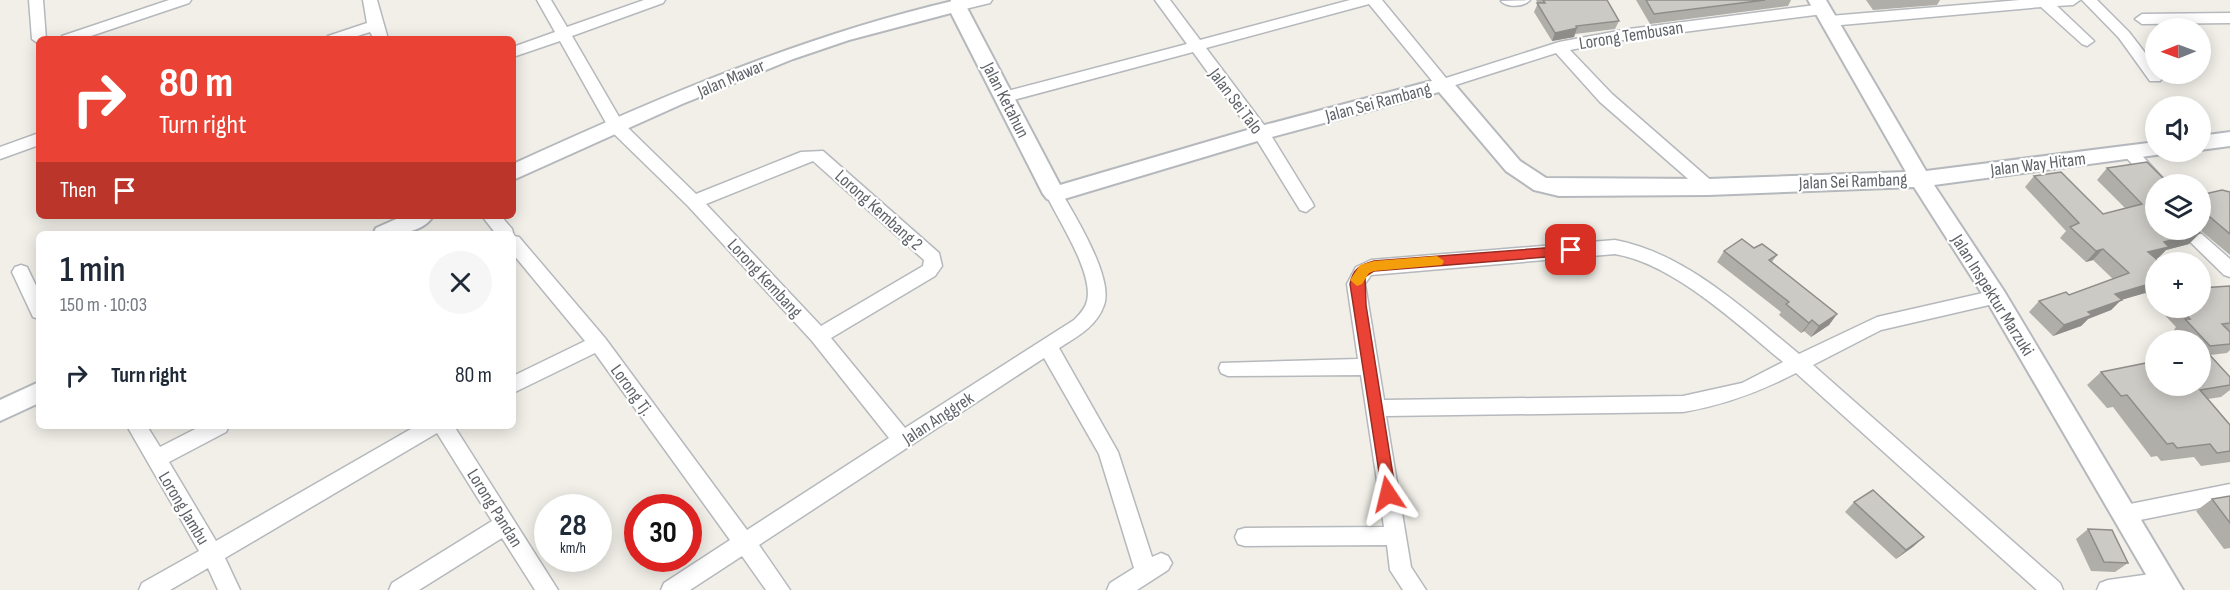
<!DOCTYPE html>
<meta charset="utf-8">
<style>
:root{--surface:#fff;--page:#f6f6f7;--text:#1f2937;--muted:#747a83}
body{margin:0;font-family:"Sofia Sans Condensed",sans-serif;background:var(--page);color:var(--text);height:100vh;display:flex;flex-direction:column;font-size:22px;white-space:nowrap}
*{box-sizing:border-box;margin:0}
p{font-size:20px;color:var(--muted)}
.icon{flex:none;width:33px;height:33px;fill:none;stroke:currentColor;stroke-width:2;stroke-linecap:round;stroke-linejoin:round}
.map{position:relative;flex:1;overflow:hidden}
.panel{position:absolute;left:36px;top:231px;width:480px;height:198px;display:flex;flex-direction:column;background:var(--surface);border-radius:9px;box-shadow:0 3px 15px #0003}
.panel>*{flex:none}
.banner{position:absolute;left:36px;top:36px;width:480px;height:183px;border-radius:9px;box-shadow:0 3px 15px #0003;background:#ea4335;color:#fff;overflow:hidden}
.needle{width:39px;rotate:269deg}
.controls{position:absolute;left:2145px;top:18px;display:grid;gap:12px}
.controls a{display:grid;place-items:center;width:66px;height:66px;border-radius:50%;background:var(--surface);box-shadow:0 3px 15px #0003;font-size:30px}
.speed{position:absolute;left:534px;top:494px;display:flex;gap:12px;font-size:30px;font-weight:700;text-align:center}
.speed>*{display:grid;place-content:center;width:78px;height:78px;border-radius:50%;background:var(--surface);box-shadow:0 3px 15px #0003;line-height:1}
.speed small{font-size:15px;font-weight:400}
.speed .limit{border:9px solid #d22;background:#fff;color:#111}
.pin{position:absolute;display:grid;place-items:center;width:51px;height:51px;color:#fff;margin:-26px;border-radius:12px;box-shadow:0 3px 9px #0006}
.me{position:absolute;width:66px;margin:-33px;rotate:350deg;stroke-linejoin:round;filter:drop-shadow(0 0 4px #0008)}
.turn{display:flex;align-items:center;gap:21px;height:126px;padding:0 24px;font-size:27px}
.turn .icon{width:78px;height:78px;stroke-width:2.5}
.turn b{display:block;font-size:42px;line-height:51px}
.then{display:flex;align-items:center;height:57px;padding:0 24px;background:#0003;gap:12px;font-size:22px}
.round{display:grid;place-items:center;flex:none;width:63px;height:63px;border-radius:32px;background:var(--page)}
.head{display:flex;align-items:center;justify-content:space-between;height:102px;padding:0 24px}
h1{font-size:36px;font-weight:600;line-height:45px}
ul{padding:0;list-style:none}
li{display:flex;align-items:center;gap:18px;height:84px;padding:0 24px}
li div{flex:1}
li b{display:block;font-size:22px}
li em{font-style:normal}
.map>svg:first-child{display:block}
</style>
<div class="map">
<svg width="2230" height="590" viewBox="0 0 2230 590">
<rect width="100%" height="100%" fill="#f1efe8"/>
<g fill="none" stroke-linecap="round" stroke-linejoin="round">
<g stroke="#b5b8bc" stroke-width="3">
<path id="minor" d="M29 0H43L46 39H39V44L32 39Z
M169 0H191L189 3 82 39H60L62 36Z
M363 0H377L388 39H374L370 32 348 39H326L328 36 367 23Z
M537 0H551L567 27 644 0H665L663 3 572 36 622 122 696 194 801 152 823 151 939 253 942 266 935 276 831 338 905 428 1074 320C1079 315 1085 309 1087 301 1094 273 1058 220 1046 194L1048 190H1060C1074 214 1114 278 1104 305 1097 326 1077 337 1059 348L1118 452 1152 557 1161 553 1168 556 1172 563 1168 570 1137 590H1107L1110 583 1134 568 1099 454 1044 358 759 545 790 590H766L742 556 690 590H661L664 583 730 540 595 353 513 393V376L585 341 513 254V234H496L482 216H501L512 229 514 236 519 237 605 338 747 530 889 438 812 341 688 206 610 130 560 41 513 57V47L555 32ZM813 161 924 260 923 266 821 326 706 204Z
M951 0H992L990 3 957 11 950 6Z
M1155 0H1170L1200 40 1350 0H1382L1446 78 1559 42 1629 29 1823 4 1830 9 1823 14 1629 39 1570 50 1612 94 1714 183 1716 187 1714 191H1702L1600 102 1556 53 1443 89 1438 88 1369 4 1206 48 1267 129 1312 202 1314 206 1306 212 1300 210 1255 137 1193 52 1006 102 1000 101 998 97 1000 93 1187 44Z
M1530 0C1524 7 1507 8 1501 1Z
M2020 0H2080L2073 5 2057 6 2094 41 2087 46 2082 44 2041 7 1830 26 1823 21 1830 16Z
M2082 0H2097L2129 32 2156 67V74H2161L2163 77 2160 81H2150L2119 38Z
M2230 13V23L2142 24 2135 19 2142 14Z
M39 133V145L0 159V147Z
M2130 147 2136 149 2168 184H2156L2154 188 2122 153Z
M2178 230H2197L2230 259V277L2224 275Z
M1615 240C1685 253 1745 310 1799 354L1877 317 1996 290 2002 292 2005 297 2002 302 1881 330 1813 365 2060 583 2063 590H2037L1796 373C1759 392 1724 405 1683 412L1386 416 1411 567 1426 590H1403L1390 570 1387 545 1245 546 1238 544 1235 537 1238 530 1245 528 1384 527 1361 375 1228 376 1221 373 1219 368 1221 363 1358 359 1347 284 1356 267 1371 260ZM1615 254C1674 264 1737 324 1783 362L1742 383 1683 396 1384 400 1365 284 1371 275Z
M21 265 27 267 39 292V319L33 317 12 272 15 267Z
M127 426H147L160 447 201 426H229L226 432 169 462 216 541 416 426H454L558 590H535L502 538 419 590H389L392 583 492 521 437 433 225 558 240 590H218L208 568 170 590H139L142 583 199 551Z
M2230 484V502L2125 523 2118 520 2115 514 2118 508 2125 505Z
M2165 572 2173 575 2176 582 2170 590H2097L2100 583 2108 580Z"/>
</g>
<g stroke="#b5b8bc" stroke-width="4">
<path id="tertiary" d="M957 0 966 6 1060 185 1261 126 1443 78 1450 79 1520 161 1546 178 1708 179 1906 172 1808 0H1826L1926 171 2156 142V152H2165L2163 154 1934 185 2004 291 2183 590H2155L1988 303 1914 187 1708 195 1559 196 1534 190 1506 171 1439 92 1264 139 1054 202 1047 199 1043 194 951 13 849 40 793 59 682 104 513 180V164C658 98 801 36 957 0Z
M2230 132V146L2200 150V136Z
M403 216H433C422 235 392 234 373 234L376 228Z
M39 382V403L0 421V400Z"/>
</g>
<use href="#minor" fill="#fff" fill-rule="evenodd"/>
<use href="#tertiary" fill="#fff" fill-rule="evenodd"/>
</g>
<path fill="#afaea9" d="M1536 0H1607L1619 21 1615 29 1575 34 1574 37 1552 41 1534 12 1538 3Z
M1636 0H1791L1788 6 1650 24Z
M1866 0H1940L1937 5 1873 10Z
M2107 168 2189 244 2166 250 2158 258H2156V304L2145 293 2121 300 2111 310 2088 319 2081 326 2053 336 2029 312 2039 301 2069 295 2113 279 2093 260 2086 262 2060 238 2066 231 2025 187 2034 176 2103 214 2125 208 2097 180Z
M2230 192V255L2200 230V195Z
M1754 248 1777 255 1772 262 1837 314 1829 325 1811 337 1804 331 1801 333 1779 315 1781 312 1717 262 1724 251Z
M2230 286V350L2227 353 2210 355 2230 377V390L2221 397 2208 399 2230 425V462L2201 466 2194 457 2161 461 2157 456 2151 457 2113 407 2107 408 2087 385 2101 372 2200 386V340H2183L2174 330 2176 327 2158 308H2200Z
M2230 496V548L2224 549 2196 511 2212 499Z
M1854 502 1914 546 1896 559 1845 512Z
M2088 529 2128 563 2115 572 2091 571 2076 539Z"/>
<path fill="#8f8d8a" d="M1577 28 1574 37 1552 41 1555 33Z
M2200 233 2189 244 2166 250 2158 258 2137 263 2148 252 2164 242Z
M2103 249 2093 260 2086 262 2096 251Z
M2156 282 2145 293 2121 300 2111 310 2088 319 2081 326 2053 336 2064 325 2088 312 2115 294Z
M1837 314 1829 325 1811 337 1819 326Z
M1812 320 1804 331 1801 333 1809 323Z
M1924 537 1914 546 1896 559 1906 550Z"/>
<path fill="#cccac5" stroke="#8f8d8a" stroke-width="1.5" d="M1543 0H1607L1619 21 1576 26 1577 28 1555 33 1537 3H1545Z
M1646 0H1765L1654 14Z
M2147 162 2163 178 2167 177 2175 184H2156V230H2197L2200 233 2164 242 2169 247 2148 252 2160 262H2156V282L2115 294 2122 300 2088 312 2092 315 2064 325 2039 301 2066 292 2069 295 2129 273 2103 249 2096 251 2070 227 2079 223 2034 176 2061 172 2103 214 2142 204 2107 168Z
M2222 190 2230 192V234L2210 217H2200V195Z
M1742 239 1754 248 1762 244 1777 255 1769 260 1837 314 1819 326 1812 320 1809 323 1786 304 1789 302 1724 251Z
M2230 286V323L2222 324 2230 332V344L2210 346 2185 319H2190L2180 308H2200V288Z
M2207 352 2230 377V385L2200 390 2230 425V451L2217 453 2210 444 2177 448 2173 443 2167 444 2127 395 2121 396 2101 372 2156 361V386H2200V353Z
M1873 490 1924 537 1906 550 1854 502Z
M2230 496V523L2212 499Z
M2088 529 2112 530 2128 563 2104 562Z"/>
<path fill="#ea4335" stroke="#982c22" stroke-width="1.5" d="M1571 246 1578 250 1571 255 1374 271 1365 277 1366 305 1396 494 1394 498H1383L1350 284C1353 269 1360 265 1374 261Z"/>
<path fill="#f59e0b" d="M1437 256 1444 261 1442 265 1374 271 1369 273 1362 284 1357 286 1350 280 1360 265 1374 261Z"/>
<g text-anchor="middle" stroke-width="4.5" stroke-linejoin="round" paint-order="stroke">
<g font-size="18" fill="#5f6368" stroke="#fff">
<text transform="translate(1631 35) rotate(-9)" y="6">Lorong Tembusan</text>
<text transform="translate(731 78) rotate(-23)" y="6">Jalan Mawar</text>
<text transform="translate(1006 100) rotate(63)" y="6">Jalan Ketahun</text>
<text transform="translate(1236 101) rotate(53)" y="6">Jalan Sei Talo</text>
<text transform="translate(1378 102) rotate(-15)" y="6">Jalan Sei Rambang</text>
<text transform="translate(2038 164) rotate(-7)" y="6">Jalan Way Hitam</text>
<text transform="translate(1853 181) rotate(-2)" y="6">Jalan Sei Rambang</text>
<text transform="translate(879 210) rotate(42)" y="6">Lorong Kembang 2</text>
<text transform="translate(765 278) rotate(47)" y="6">Lorong Kembang</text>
<text transform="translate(1993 295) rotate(58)" y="6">Jalan Inspektur Marzuki</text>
<text transform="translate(632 390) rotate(54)" y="6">Lorong Tj.</text>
<text transform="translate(938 418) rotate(-33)" y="6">Jalan Anggrek</text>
<text transform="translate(184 508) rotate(59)" y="6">Lorong Jambu</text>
<text transform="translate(495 508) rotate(58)" y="6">Lorong Pandan</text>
</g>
</g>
</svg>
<div class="controls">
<a><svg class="needle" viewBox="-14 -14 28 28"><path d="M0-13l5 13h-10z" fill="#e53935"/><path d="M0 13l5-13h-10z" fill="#747a83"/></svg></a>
<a><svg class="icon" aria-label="sound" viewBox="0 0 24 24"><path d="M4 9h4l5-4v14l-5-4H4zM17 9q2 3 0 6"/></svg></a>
<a><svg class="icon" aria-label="layers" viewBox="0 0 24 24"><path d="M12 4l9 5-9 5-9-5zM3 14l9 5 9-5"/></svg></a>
<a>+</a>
<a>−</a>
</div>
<div class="speed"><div>28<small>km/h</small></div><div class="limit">30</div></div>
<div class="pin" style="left:1571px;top:250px;background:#d93025"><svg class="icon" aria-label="arrive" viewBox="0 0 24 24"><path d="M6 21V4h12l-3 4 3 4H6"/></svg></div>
<svg class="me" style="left:1388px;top:494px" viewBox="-20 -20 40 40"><path d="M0-17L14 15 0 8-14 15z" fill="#ea4335" stroke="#fff" stroke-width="4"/></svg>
<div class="banner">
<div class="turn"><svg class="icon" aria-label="right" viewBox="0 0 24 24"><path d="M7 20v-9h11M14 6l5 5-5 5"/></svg><div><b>80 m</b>Turn right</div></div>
<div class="then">Then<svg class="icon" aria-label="arrive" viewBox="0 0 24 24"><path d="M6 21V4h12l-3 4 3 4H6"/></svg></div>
</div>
<section class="panel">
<div class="head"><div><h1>1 min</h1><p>150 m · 10:03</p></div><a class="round"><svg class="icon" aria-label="close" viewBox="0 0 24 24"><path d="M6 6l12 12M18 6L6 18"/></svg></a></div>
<ul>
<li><svg class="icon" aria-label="right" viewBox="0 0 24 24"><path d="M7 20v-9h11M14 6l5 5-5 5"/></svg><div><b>Turn right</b></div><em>80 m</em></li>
</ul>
</section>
</div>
